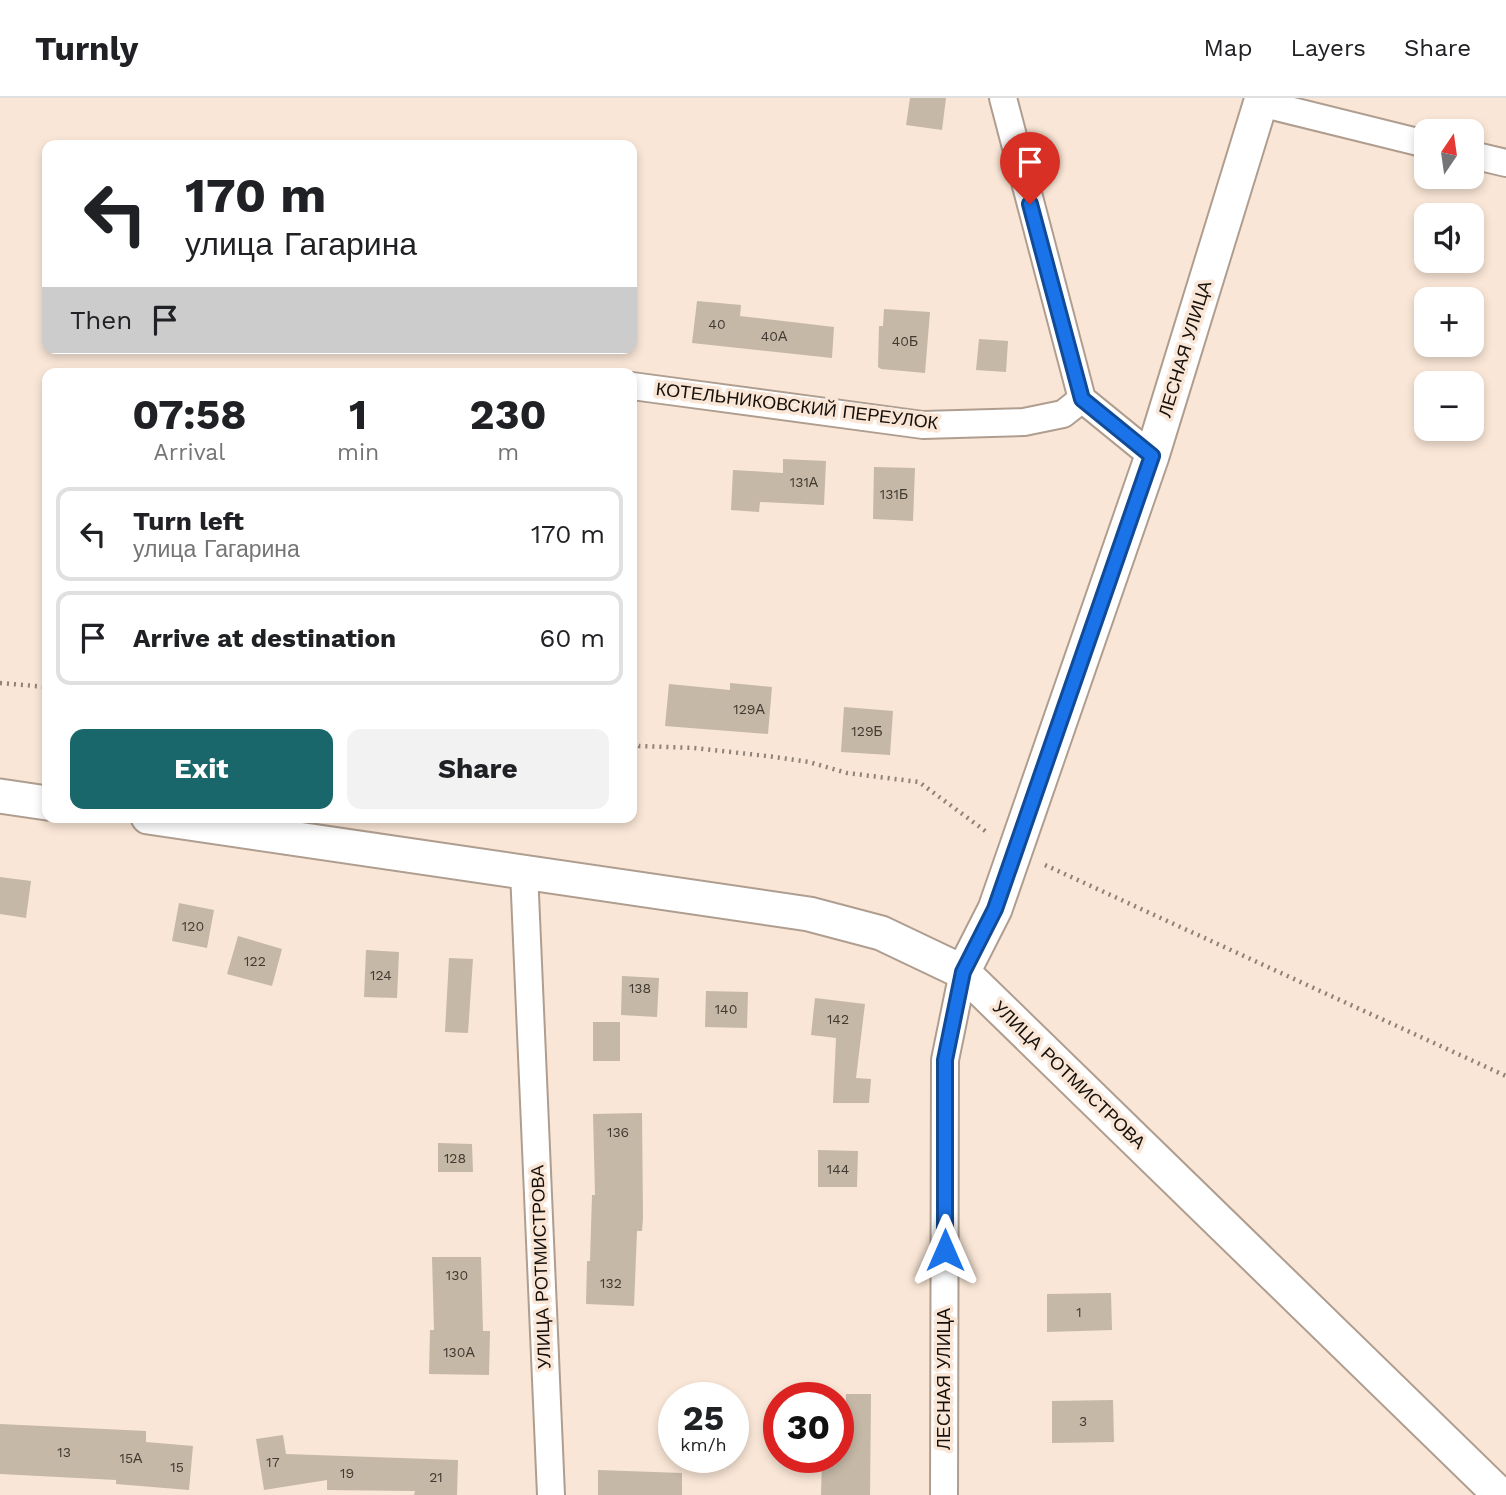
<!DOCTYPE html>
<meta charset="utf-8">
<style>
:root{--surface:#fff;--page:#f2f2f2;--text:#202124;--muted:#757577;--line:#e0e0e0;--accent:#19676a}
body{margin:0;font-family:"Work Sans",sans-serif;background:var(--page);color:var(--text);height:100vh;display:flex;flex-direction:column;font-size:26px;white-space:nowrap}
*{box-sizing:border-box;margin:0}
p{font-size:23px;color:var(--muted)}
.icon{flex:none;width:38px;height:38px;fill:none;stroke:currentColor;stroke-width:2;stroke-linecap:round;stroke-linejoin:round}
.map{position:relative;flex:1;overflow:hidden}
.panel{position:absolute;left:42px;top:270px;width:595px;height:455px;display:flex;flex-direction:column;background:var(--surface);border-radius:14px;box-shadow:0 4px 10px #0003}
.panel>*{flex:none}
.guide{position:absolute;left:42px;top:42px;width:595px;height:214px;border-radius:14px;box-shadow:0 4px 10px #0003;background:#fff;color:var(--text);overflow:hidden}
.needle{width:46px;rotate:13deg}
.controls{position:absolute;left:1414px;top:21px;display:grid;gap:14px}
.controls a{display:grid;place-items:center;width:70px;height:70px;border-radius:14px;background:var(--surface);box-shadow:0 4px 10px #0003;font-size:35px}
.speed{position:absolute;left:658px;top:1284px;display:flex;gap:14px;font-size:35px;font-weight:700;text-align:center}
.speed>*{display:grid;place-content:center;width:91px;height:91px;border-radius:50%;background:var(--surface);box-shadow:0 4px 10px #0003;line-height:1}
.speed small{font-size:18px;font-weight:400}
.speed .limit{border:10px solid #d22;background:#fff;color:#111}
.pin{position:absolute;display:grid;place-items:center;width:60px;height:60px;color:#fff;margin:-72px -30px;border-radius:50% 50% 50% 0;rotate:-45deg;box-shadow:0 0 7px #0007}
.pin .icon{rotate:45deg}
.me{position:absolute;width:77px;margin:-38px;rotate:0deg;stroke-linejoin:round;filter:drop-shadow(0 0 5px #0008)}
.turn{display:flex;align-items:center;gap:24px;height:147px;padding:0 28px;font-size:32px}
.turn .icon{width:91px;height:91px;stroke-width:2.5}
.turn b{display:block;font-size:49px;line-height:60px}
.then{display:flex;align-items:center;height:66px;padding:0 28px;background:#0003;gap:14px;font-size:26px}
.eta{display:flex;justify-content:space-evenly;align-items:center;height:119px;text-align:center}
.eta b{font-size:42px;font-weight:700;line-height:49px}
.action{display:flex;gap:14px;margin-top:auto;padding:14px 28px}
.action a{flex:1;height:80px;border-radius:14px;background:var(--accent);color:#fff;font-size:28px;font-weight:700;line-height:80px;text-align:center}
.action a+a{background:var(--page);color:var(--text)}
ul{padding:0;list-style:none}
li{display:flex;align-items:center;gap:21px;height:94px;margin:0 14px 10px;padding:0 14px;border:4px solid var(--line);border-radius:14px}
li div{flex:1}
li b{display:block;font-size:26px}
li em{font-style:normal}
header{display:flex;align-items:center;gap:42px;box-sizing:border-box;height:98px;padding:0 35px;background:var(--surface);border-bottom:2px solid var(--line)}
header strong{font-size:33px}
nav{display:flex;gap:38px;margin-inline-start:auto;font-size:24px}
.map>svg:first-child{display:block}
</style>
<header>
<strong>Turnly</strong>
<nav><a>Map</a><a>Layers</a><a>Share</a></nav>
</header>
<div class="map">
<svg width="1506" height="1397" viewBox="0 0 1506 1397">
<rect width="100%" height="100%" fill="#f9e6d6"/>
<path fill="#c5b8a6" d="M910 0H946L942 32 906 27Z
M697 203 741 207 740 218 834 229 832 260 692 245Z
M884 211 930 214 925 275 881 271 878 269 879 228H883Z
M979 241 1008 243 1006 274 976 272Z
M783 361 826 363 824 407 760 404 759 414 731 412 733 372 783 375Z
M874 369 915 370 913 423 873 421Z
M730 585 772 589 768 636 665 628 669 586 730 592Z
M844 609 893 613 890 657 841 654Z
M0 779 31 783 26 820 0 816Z
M179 805 214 812 207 850 172 843Z
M238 838 282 851 272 888 227 876Z
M366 852 399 854 397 900 364 899Z
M449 860 473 861 468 935 445 934Z
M622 878 659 880 657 919 621 917Z
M706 893 748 894 747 930 705 929Z
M815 900 865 906 856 980 871 981 869 1005H833L836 940 811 937Z
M593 924H620V963H593Z
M642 1015 643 1120 642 1133H637L634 1208 586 1206 587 1163H590L592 1097H595L593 1016Z
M438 1045 472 1046 473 1074H438Z
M818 1052 858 1053 857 1089H818Z
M432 1159H481L483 1233H490L489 1277 429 1276 430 1232H434Z
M1111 1195 1112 1232 1047 1234V1196Z
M846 1296H871L870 1397H821L822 1360H838V1333H845Z
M1113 1302 1114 1344 1052 1345V1303Z
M0 1326 146 1333V1344L193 1348 189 1392 116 1386V1382L0 1376Z
M283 1337 286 1356 458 1362 457 1397H414L415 1393 327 1392V1382L264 1392 256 1341Z
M598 1372 682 1375V1397H598Z"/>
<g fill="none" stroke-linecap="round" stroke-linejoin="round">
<g stroke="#af9e90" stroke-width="30">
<path id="minor" d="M1003 0 1082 301 1152 358
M1260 5 1426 46
M1472 57 1506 65
M632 288 923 327 1024 324 1063 316 1082 301
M524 773 551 1397
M944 1397 945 962 963 874"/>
</g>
<g stroke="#af9e90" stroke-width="37">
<path id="tertiary" d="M0 698 47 705
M148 719 809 816 881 835 963 874 1500 1397
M963 874 995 811 1152 358 1262 0"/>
</g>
<path stroke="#8e8176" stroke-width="4.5" stroke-dasharray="2 5" stroke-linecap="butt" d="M0 585 47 589
M632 645 639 648 694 650 767 658 809 664 847 675 919 684 988 735
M1045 767 1506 978"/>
<use href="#minor" stroke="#fff" stroke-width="26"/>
<use href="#tertiary" stroke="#fff" stroke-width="33"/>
</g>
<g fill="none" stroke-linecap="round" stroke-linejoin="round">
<g stroke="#114b97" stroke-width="18">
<path id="route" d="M945 1152V962L963 874 995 811 1152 358 1082 301 1030 106"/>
</g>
<use href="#route" stroke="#1a73e8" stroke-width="12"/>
</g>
<g text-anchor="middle" stroke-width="7" stroke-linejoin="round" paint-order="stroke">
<g font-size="14" fill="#423a32">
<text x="717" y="231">40</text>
<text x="774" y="243">40А</text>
<text x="905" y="248">40Б</text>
<text x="804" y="389">131А</text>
<text x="894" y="401">131Б</text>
<text x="749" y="616">129А</text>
<text x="867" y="638">129Б</text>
<text x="193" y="833">120</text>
<text x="255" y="868">122</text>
<text x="381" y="882">124</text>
<text x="640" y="895">138</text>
<text x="726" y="916">140</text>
<text x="838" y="926">142</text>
<text x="618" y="1039">136</text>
<text x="455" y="1065">128</text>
<text x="838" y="1076">144</text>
<text x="457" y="1182">130</text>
<text x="611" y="1190">132</text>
<text x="1079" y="1219">1</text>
<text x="459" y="1259">130А</text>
<text x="1083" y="1328">3</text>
<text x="64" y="1359">13</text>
<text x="131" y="1365">15А</text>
<text x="273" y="1369">17</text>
<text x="177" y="1374">15</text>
<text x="347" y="1380">19</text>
<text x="436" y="1384">21</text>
</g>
<g font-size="18" fill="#16100b" stroke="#f9e6d6">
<text transform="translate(1185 251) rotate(-73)" y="6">ЛЕСНАЯ УЛИЦА</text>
<text transform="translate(797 308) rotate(7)" y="6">КОТЕЛЬНИКОВСКИЙ ПЕРЕУЛОК</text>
<text transform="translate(1069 977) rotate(44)" y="6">УЛИЦА РОТМИСТРОВА</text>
<text transform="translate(541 1169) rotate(-92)" y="6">УЛИЦА РОТМИСТРОВА</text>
<text transform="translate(944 1281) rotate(-90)" y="6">ЛЕСНАЯ УЛИЦА</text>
</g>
</g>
</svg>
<div class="controls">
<a><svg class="needle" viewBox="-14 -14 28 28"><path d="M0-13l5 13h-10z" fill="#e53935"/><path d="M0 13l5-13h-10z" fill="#757577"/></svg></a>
<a><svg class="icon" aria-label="sound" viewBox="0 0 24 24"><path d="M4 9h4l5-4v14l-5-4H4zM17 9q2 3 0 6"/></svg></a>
<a>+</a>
<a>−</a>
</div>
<div class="speed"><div>25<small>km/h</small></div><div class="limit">30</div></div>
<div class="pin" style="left:1030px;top:106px;background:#d93025"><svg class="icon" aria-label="arrive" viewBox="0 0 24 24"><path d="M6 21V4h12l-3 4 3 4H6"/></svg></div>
<svg class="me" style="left:945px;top:1152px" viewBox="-20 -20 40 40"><path d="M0-17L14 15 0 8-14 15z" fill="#1a73e8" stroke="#fff" stroke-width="4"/></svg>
<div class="guide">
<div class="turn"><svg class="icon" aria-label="left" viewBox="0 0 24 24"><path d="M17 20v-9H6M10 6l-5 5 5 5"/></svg><div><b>170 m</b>улица Гагарина</div></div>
<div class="then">Then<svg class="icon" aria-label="arrive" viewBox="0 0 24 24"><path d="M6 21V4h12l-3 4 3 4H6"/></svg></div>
</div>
<section class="panel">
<div class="eta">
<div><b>07:58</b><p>Arrival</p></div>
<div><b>1</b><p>min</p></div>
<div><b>230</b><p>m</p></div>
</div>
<ul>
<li><svg class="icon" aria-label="left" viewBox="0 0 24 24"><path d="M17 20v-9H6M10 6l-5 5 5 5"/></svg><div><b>Turn left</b><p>улица Гагарина</p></div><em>170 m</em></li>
<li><svg class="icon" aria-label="arrive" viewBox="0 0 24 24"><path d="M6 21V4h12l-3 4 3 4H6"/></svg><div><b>Arrive at destination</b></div><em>60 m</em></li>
</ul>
<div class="action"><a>Exit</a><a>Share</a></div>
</section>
</div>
